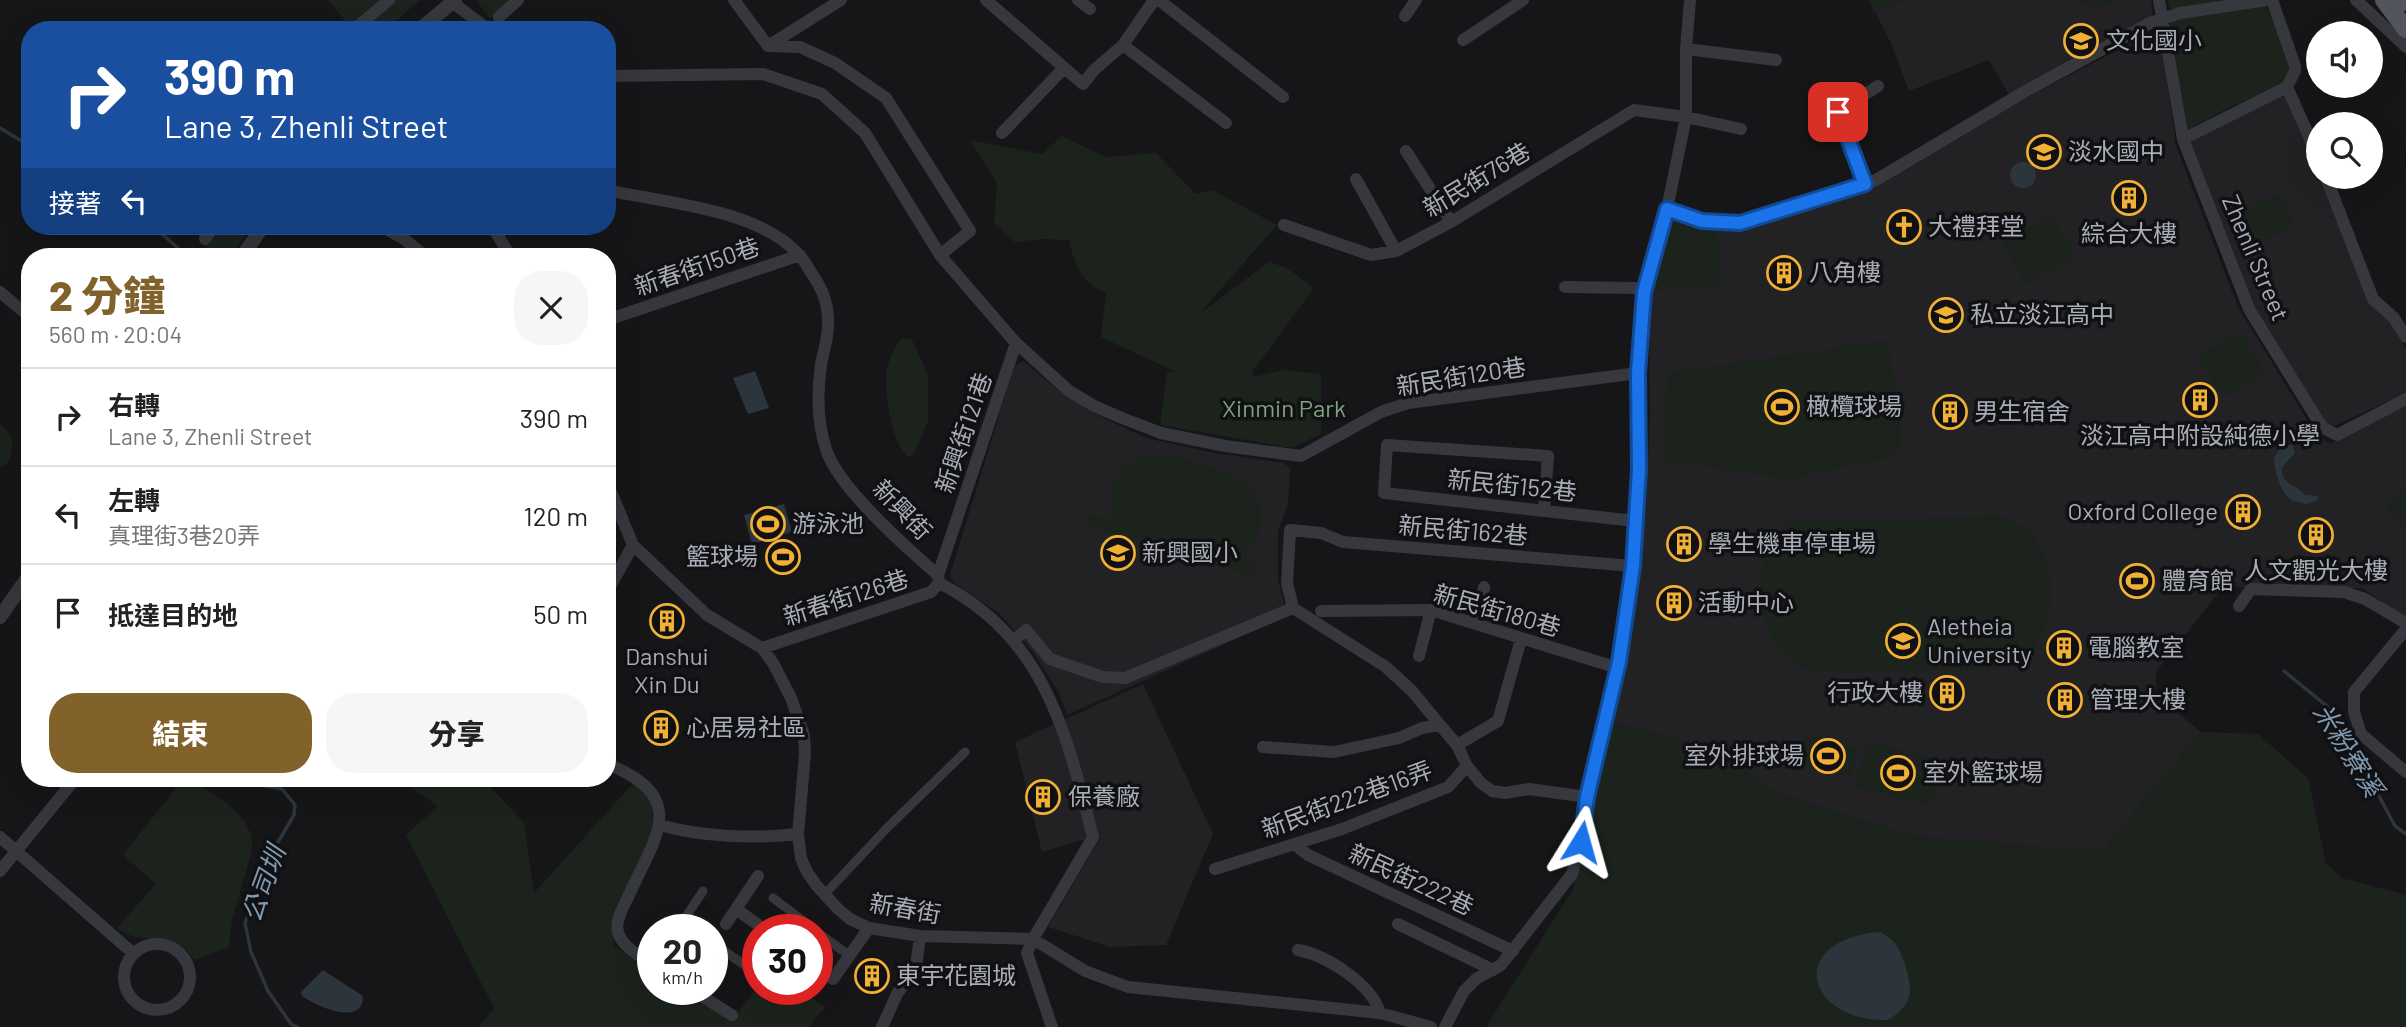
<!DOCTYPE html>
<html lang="zh-TW">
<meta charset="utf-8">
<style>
:root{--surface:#fff;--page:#f6f6f6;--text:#222;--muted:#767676;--line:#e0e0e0;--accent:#80622a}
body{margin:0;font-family:Barlow,"Noto Sans TC",sans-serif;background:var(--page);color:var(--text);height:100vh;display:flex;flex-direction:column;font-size:26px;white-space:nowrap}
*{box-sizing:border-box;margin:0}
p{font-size:23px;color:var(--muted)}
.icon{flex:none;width:38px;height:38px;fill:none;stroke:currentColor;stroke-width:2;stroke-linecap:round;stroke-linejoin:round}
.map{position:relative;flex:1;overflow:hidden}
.side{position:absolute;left:21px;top:248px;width:595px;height:539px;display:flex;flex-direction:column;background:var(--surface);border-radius:28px;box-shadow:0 7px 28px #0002}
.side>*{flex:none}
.guide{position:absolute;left:21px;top:21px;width:595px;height:214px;border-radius:28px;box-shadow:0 7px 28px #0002;background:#1a4fa0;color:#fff;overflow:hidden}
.buttons{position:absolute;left:2306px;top:21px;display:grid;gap:14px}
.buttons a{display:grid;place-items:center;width:77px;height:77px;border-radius:50%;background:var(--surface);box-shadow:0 7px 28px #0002;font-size:35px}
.speed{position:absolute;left:637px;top:914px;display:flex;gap:14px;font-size:35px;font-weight:700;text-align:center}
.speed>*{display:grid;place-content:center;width:91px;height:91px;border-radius:50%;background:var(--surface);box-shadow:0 7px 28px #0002;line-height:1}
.speed small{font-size:18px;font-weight:400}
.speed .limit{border:10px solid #d22;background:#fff;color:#111}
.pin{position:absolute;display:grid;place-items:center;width:60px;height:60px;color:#fff;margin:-30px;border-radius:14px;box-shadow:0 4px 10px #0006}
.me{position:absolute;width:77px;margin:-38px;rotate:8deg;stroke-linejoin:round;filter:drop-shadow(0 0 5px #0008)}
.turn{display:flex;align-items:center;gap:24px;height:147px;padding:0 28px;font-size:32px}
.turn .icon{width:91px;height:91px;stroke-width:2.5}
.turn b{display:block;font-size:49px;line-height:60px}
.then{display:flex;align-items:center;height:66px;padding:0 28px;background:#0003;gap:14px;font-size:26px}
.round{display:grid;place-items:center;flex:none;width:74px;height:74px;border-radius:28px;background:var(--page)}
.headline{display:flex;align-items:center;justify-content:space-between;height:119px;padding:0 28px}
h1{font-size:42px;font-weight:800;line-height:52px;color:var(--accent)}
.primary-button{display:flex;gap:14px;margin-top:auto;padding:14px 28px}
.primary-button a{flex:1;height:80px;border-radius:28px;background:var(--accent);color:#fff;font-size:28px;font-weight:800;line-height:80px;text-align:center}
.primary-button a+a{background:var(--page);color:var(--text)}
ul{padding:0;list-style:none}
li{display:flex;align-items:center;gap:21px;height:98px;padding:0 28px;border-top:2px solid var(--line)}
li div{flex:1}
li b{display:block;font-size:26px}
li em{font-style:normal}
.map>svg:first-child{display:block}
</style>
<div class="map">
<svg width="2406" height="1027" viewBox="0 0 2406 1027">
<rect width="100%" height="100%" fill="#161618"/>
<path fill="#222225" d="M1869 0H2151L2153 13 2149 19 2010 96 1989 60 1909 91 1891 43Z
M2155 31 2160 35 2175 137 2174 141 2238 307 2317 436 2330 444 2406 403V491L2386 504 2406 528V618L2362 588 2223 587 2156 672V695L2201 732 2102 852 1910 836 1772 791 1718 749 1614 723 1646 508 1650 416 1649 313 1656 272 1675 216 1725 230 1753 223 1900 169 2037 92Z
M2285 94 2312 149 2319 167V177H2322L2356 260 2406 349V393L2334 426 2322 421 2252 309 2184 143Z
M1023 361 1057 389 1091 412 1146 438 1215 453 1284 463 1290 468 1288 504 1278 531V580L1287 616 1067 715 1059 693 1033 652 999 613 954 583 950 575 1014 367Z
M1143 684 1213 834 1166 945 1110 947 1048 927 1100 838 1093 837 1042 852 1015 742Z"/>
<path fill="#1c231d" d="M328 0H379L349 25Z
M395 0H420L386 30H370L363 27Z
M476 0H512L490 19Z
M1873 0H1907L1874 13 1870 1Z
M2078 0H2115C2103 9 2090 9 2078 0Z
M2167 0H2228L2170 9Z
M2266 6 2293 69 2279 87 2230 107 2183 132 2170 26 2174 18Z
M1062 136 1105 157 1156 153 1196 194 1212 190 1277 225 1199 314 1269 262 1287 268 1314 288 1253 371V377L1283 370 1321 374V434L1293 447H1286L1160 425 1167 371 1178 373 1101 337 1106 293C1081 282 1075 266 1069 240L1042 239 1015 242 994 223 997 183 970 140 1042 154Z
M2281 194 2295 226 2240 250 2226 218Z
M2051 214 2076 255 2027 285 2002 243Z
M1675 216 1716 227 1721 285 1652 291 1669 224Z
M218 226H251L231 257H220L205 246Z
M2240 331 2265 373 2222 398 2197 357Z
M902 338 912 340 928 375V421L914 454 909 457C891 447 883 386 887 368 890 356 895 347 902 338Z
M1888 340 1902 441 1894 456 1789 479 1664 461 1667 373Z
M0 424C15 435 15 447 7 464L0 467Z
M1151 454C1170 452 1232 472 1247 485 1272 507 1261 543 1237 559L1254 564 1255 577 1086 525 1090 514 1116 521C1103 493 1118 459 1151 454Z
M2406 491V528L2386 504Z
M2001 516C2011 520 2021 524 2029 531 2060 562 2060 632 2023 658 2014 665 2004 667 1993 669L1820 671C1815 670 1808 670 1804 668 1766 651 1751 594 1766 558 1773 543 1782 540 1788 521Z
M793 547 797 559 773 566 769 555Z
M1614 723 1718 749 1772 791 1910 836 2102 852 2201 732 2258 734 2308 778 2326 863 2342 878 2406 895V1027H1486L1573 889 1591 796Z
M1805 735 1858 749 1851 777 1797 762Z
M1866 741 1942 760 1931 806 1855 787Z
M183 779H190C216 797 255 814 252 850L232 920 229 947 194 960C176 928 141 948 117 928L156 884 123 855Z
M398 779H483L524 823 534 893 635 781C678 819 630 872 614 913 611 923 613 936 614 946L653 974V989H676L732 1021 758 986V989H796L825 1007 809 1027H479L494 1008 406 835 438 806Z"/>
<path fill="#2c353c" d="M2010 175a13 13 0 1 1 26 0a13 13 0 1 1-26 0Z
M755 371 769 408 748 414 733 378Z
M2292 444 2295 453 2282 467C2280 485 2297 484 2305 495L2318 496V500L2307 504 2292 501C2280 491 2275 474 2274 458L2279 450Z
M784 504 792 532 752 544 744 515Z
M1880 932C1894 939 1899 947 1904 962 1913 989 1915 1003 1888 1020 1806 1022 1784 940 1880 932Z
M323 970 363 996C363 1027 318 1007 302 996L301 992Z"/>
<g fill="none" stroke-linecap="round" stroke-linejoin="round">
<path stroke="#2c353c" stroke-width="3.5" d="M0 128 30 146
M153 226 188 257
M2284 671 2328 707 2362 764 2395 826 2406 834
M227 779 282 789 295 805 294 815 271 854 245 923 251 952 268 991 291 1024 298 1027"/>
<path stroke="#37383d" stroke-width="9" d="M825 894 887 828 965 752
M773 898 814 929
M695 929 683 921 703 891
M817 932 850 956
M712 942 751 970"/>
<path stroke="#37383d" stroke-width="12" d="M734 0 768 46 800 47 835 63 886 98 970 231 940 255
M986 0 1083 84 1094 70 1123 45 1154 0
M1078 0 1090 9
M1159 0 1283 97
M2159 0 2183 139 2249 309 2322 427 2337 435 2406 399
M2272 0 2295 66V71L2287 87
M2356 0 2406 47
M452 2 489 30
M1405 16 1416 0
M499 17 518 0
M353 30 389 0
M1463 40 1523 0
M1123 45 1226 123
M768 46 841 0
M1686 49 1776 60
M607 76 763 74 822 94 865 133 940 255 1016 343 1069 391 1094 406 1122 418 1161 433 1225 446 1301 456 1381 412 1408 403 1638 373
M2287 87 2319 159
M1831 91 1865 184
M1838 112 1878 86
M1002 133 1063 69
M2183 139 2287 87
M1406 151 1451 222
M2326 177 2373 299 2394 318 2406 337
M1356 179 1396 251
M607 190C664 203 761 209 800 256 805 261 808 268 812 274 824 291 829 307 828 328 827 341 823 353 821 365 817 393 817 422 826 449 837 487 908 549 938 575L939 583
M1667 209 1702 221 1739 223 1876 180 2024 92 2150 23 2180 13 2267 0
M1284 225 1371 255 1396 251 1451 222 1634 110 1686 117 1741 129
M381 226 404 239 426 257
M492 226 511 257
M205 239 214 226
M1565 287 1636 288 1644 292
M0 292 30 317
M607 320 800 255
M607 482 633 545 707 615 762 648 773 663 791 698 804 735 805 754 798 834 801 858 807 872 817 886 838 909 850 919 869 928 920 936 1033 939 1085 971 1128 987 1380 1013 1431 1027
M1544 510 1548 456 1387 445 1384 493 1635 521
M938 575 1016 343
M939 583C1045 636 1066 732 1093 837L1033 939 1027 953 1052 1027
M607 592 633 545
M2239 606 2251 589 2344 592 2365 599 2406 623
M1321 611 1431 610 1618 668
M1478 625 1484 587
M2406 629 2354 692V712L2361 734 2406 772
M1014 640 1026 630 1050 659 1103 677 1125 678 1293 608
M762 648 931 592 939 583
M1419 656 1431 610
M1440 725 1412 691 1386 667 1293 608 1287 583 1290 530 1321 533 1343 542 1633 566
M1457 745 1498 721 1521 639
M607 764C690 797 656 836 628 897 623 907 615 921 618 932 622 947 641 957 653 965
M1467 766 1481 783 1492 791 1505 793 1529 789 1587 797
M660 825C701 837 755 839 798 834
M0 837 134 954
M1294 844 1308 855 1513 951
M1215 869 1342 829 1448 787 1467 766 1457 745 1440 725 1422 728 1399 738 1334 752 1263 747
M0 871 75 779
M736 909 764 929
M726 924 758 876
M1398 924 1493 970
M124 977a33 33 0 1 1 66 0a33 33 0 1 1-66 0Z
M1298 950C1326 955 1372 984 1380 1013
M817 967 833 979 869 928
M690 989 732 1015
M882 1027 897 994 916 967 920 936
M1445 1027 1464 991 1476 979 1501 965 1572 874 1581 842 1587 797 1619 662 1633 566 1638 470V373L1644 292 1667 209 1686 117V49L1690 0"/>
<path stroke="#37383d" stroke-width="14" d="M419 30 455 0
M242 257 263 226
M0 617 30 574"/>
<path stroke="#53555c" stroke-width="18" d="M2384 0 2406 29
M2405 0 2406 2"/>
</g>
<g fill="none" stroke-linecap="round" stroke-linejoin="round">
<g stroke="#114b97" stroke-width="18">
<path id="route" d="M1581 842 1587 797 1619 662 1633 566 1639 470 1638 373 1644 292 1667 209 1702 221 1740 223 1865 184 1838 112"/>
</g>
<use href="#route" stroke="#1a73e8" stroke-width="12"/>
</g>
<defs>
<g id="school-ring" transform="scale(1.75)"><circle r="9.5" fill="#111113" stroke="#f2b134" stroke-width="1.5"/><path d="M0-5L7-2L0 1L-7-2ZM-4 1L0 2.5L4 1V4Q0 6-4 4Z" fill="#f2b134"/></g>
<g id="building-ring" transform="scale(1.75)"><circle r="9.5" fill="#111113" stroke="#f2b134" stroke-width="1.5"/><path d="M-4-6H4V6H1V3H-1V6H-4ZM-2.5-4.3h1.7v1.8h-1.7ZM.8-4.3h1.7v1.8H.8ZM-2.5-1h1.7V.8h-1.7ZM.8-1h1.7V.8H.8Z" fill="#f2b134"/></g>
<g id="church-ring" transform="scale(1.75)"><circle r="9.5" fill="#111113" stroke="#f2b134" stroke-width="1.5"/><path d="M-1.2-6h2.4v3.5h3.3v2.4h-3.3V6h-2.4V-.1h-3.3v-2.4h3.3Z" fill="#f2b134"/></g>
<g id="stadium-ring" transform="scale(1.75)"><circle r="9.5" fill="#111113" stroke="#f2b134" stroke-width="1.5"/><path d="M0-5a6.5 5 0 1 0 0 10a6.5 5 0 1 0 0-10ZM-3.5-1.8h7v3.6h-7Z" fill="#f2b134"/></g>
<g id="university-ring" transform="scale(1.75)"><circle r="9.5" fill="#111113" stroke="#f2b134" stroke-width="1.5"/><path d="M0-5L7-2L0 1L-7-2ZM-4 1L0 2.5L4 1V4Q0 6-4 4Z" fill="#f2b134"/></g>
</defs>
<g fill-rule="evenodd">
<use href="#school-ring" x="2081" y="41"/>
<use href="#school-ring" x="2044" y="152"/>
<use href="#building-ring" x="2129" y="198"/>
<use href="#church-ring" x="1904" y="227"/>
<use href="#building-ring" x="1784" y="273"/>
<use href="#school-ring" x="1946" y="315"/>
<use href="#building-ring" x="2200" y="400"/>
<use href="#stadium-ring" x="1782" y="407"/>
<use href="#building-ring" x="1950" y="412"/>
<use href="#building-ring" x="2243" y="512"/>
<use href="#stadium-ring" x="768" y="524"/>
<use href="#building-ring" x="2316" y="535"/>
<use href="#building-ring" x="1684" y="544"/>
<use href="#school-ring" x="1118" y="553"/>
<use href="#stadium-ring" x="783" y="557"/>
<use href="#stadium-ring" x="2137" y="581"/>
<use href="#building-ring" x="1674" y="603"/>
<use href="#building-ring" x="667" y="621"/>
<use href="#university-ring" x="1903" y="641"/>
<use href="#building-ring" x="2064" y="648"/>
<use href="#building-ring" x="1947" y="693"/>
<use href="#building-ring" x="2065" y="700"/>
<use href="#building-ring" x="661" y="728"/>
<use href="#stadium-ring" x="1828" y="756"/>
<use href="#stadium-ring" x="1898" y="773"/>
<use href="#building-ring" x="1043" y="797"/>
<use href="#building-ring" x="872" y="976"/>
</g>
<g text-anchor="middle" stroke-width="7" stroke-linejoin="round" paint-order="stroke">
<g font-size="24" fill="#a8adb8" stroke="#111113" text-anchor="start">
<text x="2106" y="49">文化國小</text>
<text x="2068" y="160">淡水國中</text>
<text x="1928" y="235">大禮拜堂</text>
<text x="2129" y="242" text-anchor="middle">綜合大樓</text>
<text x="1809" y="281">八角樓</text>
<text x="1970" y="323">私立淡江高中</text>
<text x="1806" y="415">橄欖球場</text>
<text x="1974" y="420">男生宿舍</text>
<text x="2200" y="444" text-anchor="middle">淡江高中附設純德小學</text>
<text x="2218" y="520" text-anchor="end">Oxford College</text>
<text x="792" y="532">游泳池</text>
<text x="1708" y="552">學生機車停車場</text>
<text x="1142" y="561">新興國小</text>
<text x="758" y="565" text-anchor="end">籃球場</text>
<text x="2316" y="579" text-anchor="middle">人文觀光大樓</text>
<text x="2162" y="589">體育館</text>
<text x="1698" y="611">活動中心</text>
<text x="1927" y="635">Aletheia<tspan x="1927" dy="28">University</tspan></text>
<text x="2088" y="656">電腦教室</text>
<text x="667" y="665" text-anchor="middle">Danshui<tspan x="667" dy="28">Xin Du</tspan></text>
<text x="1923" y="701" text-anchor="end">行政大樓</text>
<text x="2090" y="708">管理大樓</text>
<text x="686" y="736">心居易社區</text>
<text x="1804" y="764" text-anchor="end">室外排球場</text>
<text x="1923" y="781">室外籃球場</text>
<text x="1068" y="805">保養廠</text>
<text x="896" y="984">東宇花園城</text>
</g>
<g font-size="24" fill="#a8adb8" stroke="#111113">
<text transform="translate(1477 180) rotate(-31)" y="8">新民街76巷</text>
<text transform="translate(2255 258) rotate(67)" y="8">Zhenli Street</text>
<text transform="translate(697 267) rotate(-19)" y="8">新春街150巷</text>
<text transform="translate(1461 377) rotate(-9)" y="8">新民街120巷</text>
<text transform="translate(964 433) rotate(-71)" y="8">新興街121巷</text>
<text transform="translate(1512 486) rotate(6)" y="8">新民街152巷</text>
<text transform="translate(902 510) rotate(46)" y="8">新興街</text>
<text transform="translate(1463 531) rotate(5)" y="8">新民街162巷</text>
<text transform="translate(846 598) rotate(-18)" y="8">新春街126巷</text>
<text transform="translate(1497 611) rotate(16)" y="8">新民街180巷</text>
<text transform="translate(1347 800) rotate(-20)" y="8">新民街222巷16弄</text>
<text transform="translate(1411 880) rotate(25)" y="8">新民街222巷</text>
<text transform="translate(905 909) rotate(10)" y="8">新春街</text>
</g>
<g font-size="24" fill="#7fa381" stroke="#111113">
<text x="1284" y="417">Xinmin Park</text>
</g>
<g font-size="26" font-style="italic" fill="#7f9bb3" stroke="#111113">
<text transform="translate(2348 750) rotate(58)" y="9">米粉寮溪</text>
<text transform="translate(264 884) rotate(-70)" y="9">公司圳</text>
</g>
</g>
</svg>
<div class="buttons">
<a><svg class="icon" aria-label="sound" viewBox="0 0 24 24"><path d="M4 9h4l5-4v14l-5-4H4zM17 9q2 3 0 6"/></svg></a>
<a><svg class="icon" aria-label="search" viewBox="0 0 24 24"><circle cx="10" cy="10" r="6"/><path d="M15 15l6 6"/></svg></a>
</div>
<div class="speed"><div>20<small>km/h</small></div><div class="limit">30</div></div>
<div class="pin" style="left:1838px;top:112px;background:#d93025"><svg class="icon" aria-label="arrive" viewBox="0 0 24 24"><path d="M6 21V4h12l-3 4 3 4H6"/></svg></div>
<svg class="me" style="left:1581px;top:842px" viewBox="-20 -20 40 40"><path d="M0-17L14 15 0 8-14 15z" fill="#1a73e8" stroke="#fff" stroke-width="4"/></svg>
<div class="guide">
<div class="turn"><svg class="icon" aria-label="right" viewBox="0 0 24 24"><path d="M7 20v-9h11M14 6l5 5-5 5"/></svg><div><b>390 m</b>Lane 3, Zhenli Street</div></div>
<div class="then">接著<svg class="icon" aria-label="left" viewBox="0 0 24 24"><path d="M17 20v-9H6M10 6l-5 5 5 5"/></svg></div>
</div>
<section class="side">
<div class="headline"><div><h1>2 分鐘</h1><p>560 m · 20:04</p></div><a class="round"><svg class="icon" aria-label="close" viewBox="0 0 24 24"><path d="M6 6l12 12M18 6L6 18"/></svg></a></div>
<ul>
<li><svg class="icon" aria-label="right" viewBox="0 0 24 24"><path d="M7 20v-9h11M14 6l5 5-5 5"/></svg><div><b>右轉</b><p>Lane 3, Zhenli Street</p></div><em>390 m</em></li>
<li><svg class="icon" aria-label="left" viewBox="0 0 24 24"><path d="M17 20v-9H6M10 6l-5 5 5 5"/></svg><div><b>左轉</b><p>真理街3巷20弄</p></div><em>120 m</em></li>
<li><svg class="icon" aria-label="arrive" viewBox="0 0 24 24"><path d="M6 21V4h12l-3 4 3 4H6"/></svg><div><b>抵達目的地</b></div><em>50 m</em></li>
</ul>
<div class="primary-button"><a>結束</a><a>分享</a></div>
</section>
</div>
